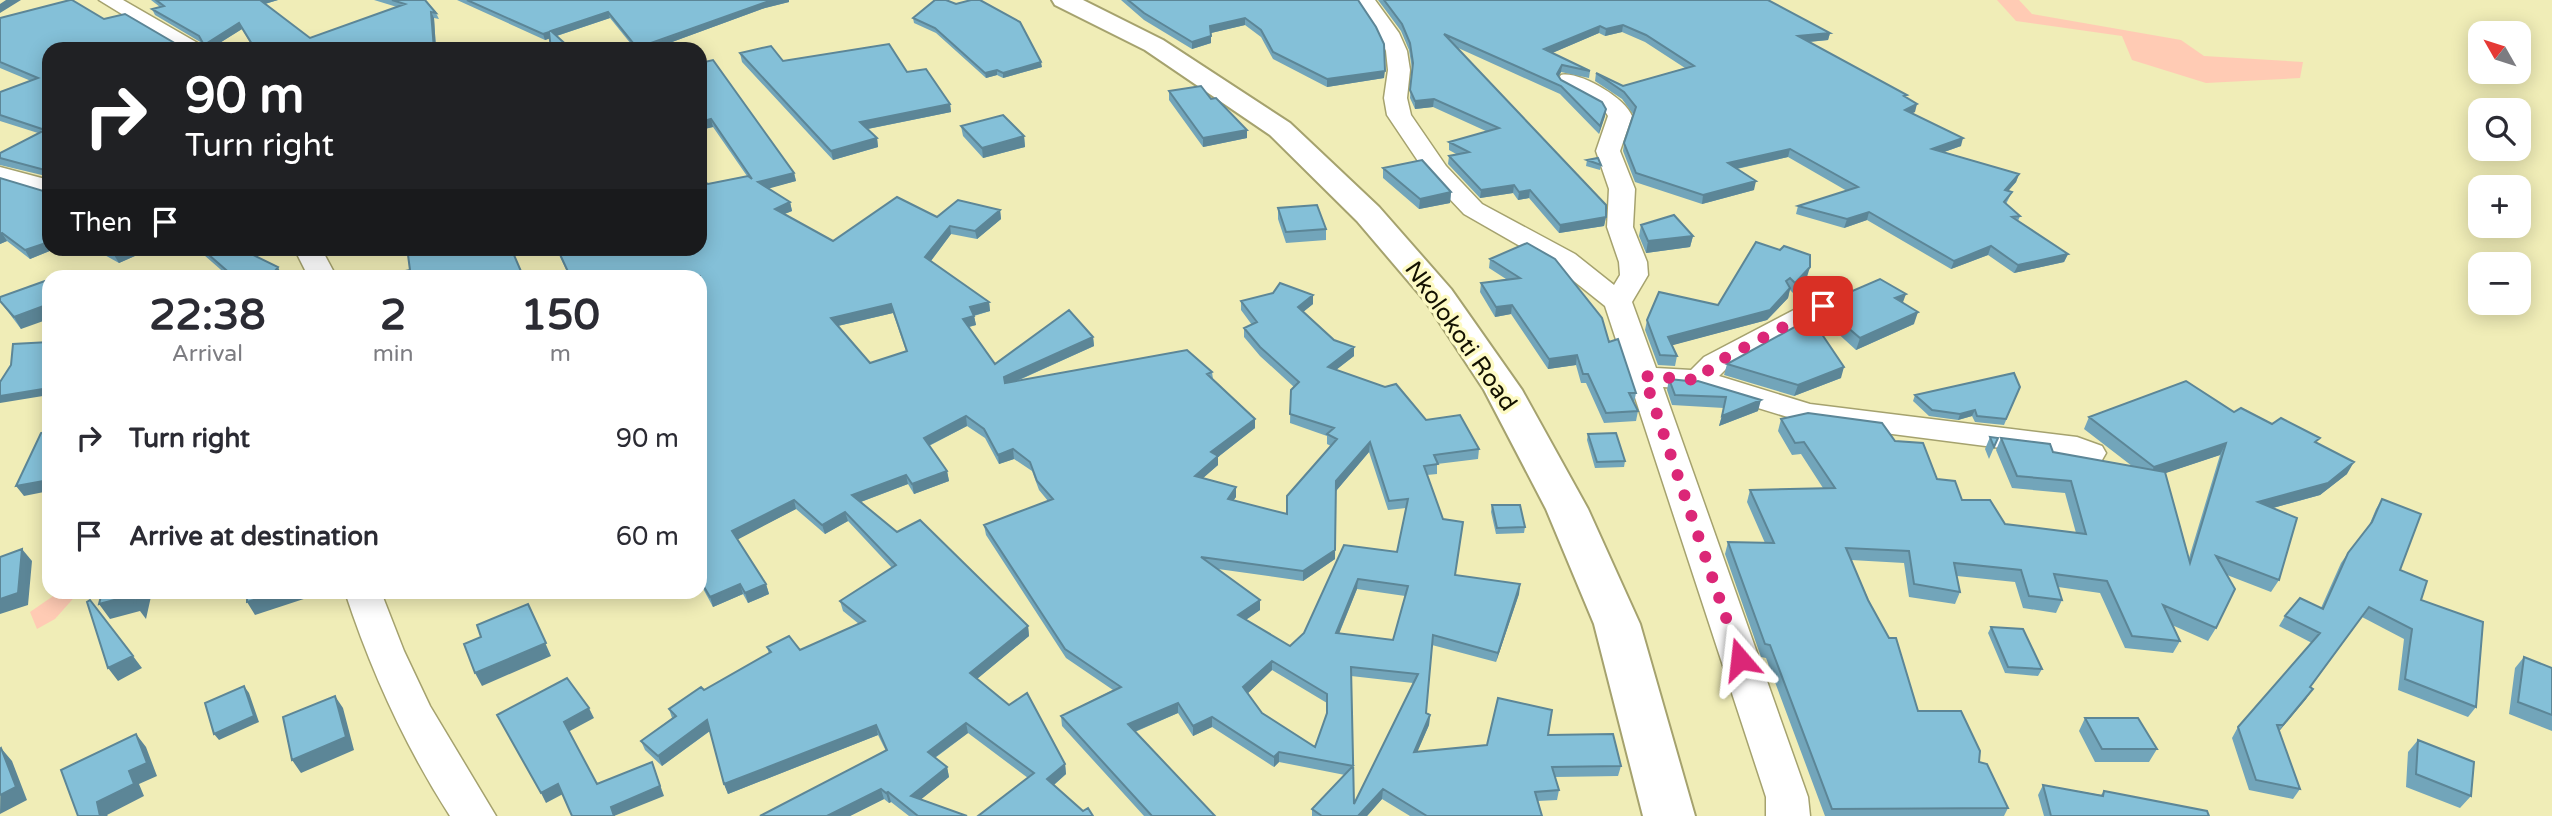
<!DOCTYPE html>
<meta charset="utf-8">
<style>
:root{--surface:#fff;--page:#f7f7f7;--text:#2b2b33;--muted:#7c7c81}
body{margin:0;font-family:"Varela Round",sans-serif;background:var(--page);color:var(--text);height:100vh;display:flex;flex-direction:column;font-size:26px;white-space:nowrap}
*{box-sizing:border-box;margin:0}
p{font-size:23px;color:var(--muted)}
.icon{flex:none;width:38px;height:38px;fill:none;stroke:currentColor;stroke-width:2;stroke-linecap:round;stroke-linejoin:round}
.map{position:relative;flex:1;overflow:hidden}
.side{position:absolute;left:42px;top:270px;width:665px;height:329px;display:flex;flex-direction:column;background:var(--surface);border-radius:21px;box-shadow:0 4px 18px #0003}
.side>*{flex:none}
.top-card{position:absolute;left:42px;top:42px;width:665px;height:214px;border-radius:21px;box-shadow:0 4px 18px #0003;background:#202124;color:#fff;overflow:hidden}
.needle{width:46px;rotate:309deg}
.tools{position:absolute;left:2468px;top:21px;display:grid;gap:14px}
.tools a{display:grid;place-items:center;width:63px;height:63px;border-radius:14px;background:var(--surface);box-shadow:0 4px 18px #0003;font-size:35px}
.pin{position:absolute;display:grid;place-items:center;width:60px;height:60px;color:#fff;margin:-30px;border-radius:14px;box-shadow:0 4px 10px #0006}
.me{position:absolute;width:77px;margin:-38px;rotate:343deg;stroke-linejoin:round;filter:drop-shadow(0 0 5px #0008)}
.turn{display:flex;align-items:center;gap:24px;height:147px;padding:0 28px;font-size:32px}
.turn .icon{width:91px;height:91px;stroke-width:2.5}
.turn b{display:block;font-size:49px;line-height:60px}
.then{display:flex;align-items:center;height:66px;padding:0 28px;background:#0003;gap:14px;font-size:26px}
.eta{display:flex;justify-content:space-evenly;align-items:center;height:119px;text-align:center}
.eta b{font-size:42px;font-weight:800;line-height:49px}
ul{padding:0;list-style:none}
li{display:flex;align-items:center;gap:21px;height:98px;padding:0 28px}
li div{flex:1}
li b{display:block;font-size:26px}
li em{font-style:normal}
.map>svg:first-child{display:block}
</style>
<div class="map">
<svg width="2552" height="816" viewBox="0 0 2552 816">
<rect width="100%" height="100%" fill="#f0edb7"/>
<path fill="#ffcbb4" d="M1997 0H2019L2032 14 2181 40 2204 56 2303 62 2300 78 2206 83 2132 60 2122 36 2016 21Z
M59 592H79L55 619 37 629 30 612Z"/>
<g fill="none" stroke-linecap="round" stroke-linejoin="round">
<g stroke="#a5a26e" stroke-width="3">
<path id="minor" d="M99 0H123L201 45 205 49H179Z
M1355 0H1375L1399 33 1407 51 1410 70 1407 98 1411 115 1446 166 1482 204 1575 254 1614 285 1620 275 1619 262 1607 227 1609 189 1596 151 1608 116 1603 108 1561 85 1558 80 1561 75C1580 71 1625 98 1632 116L1620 151 1635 189 1633 227 1647 262 1648 275 1632 302 1656 368 1691 370 1704 357 1813 300 1823 297 1833 300 1837 306 1833 312 1726 369 1719 376 1810 404 2077 437 2102 446 2106 453 2102 460 2090 464 2070 457 1807 423 1696 389 1663 387 1808 797 1810 816H1766V797L1605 306 1555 266 1464 214 1428 176 1387 115 1384 98 1388 70 1386 51 1378 33Z
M0 167 49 180V196L0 182Z
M294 248H321L336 276H308Z
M345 592H381L404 651 430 706 496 816H450C405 746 371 671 345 592Z"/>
</g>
<g stroke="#a5a26e" stroke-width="4">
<path id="secondary" d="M1052 0H1083L1163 40 1290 123 1379 207 1451 289 1522 390 1588 509 1640 624 1695 816H1643L1594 624 1546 509 1484 390 1426 302 1357 221 1270 135 1145 50 1055 5Z"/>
</g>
<use href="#minor" fill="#fff" fill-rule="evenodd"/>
<use href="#secondary" fill="#fff" fill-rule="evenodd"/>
</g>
<path fill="#72a5ba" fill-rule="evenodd" d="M70 0 49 248H57L30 259 7 241 0 244V178L43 191 47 188 46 176 0 165V153L38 133 0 121V92L31 81 0 68V18Z
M151 0H278L265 4 310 38 397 7 374 0H425L436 13 439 19 434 18 436 49H254L242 29 210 49H206L202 43 155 15 152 9 160 7Z
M457 0H789V2L765 8 653 49H635L610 18 545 40Z
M1121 0H1358L1384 78 1327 87 1273 59 1261 37 1245 25 1211 33V43L1192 49 1144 20Z
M1378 0H1768L1830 33 1828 40 1809 42 1907 95 1906 97 1915 112 1911 113 1961 146 1944 152 2019 174 2016 182 2008 191 2012 192 2006 204 2020 216 2018 221 2068 254 2064 262 2014 273 1988 255 1951 269 1867 220 1844 228 1796 214 1798 206 1847 191 1788 157 1737 169 1754 190 1702 204 1635 182 1623 151 1624 143 1633 114 1622 99 1595 81 1596 73 1623 86 1685 68 1645 42 1622 32 1605 36 1599 33 1552 53 1590 71 1589 78 1561 72 1559 76 1561 80 1605 116 1599 134 1560 94 1456 47 1606 217 1604 226 1559 233 1529 198 1518 200 1513 193 1480 198 1448 164 1449 156 1458 155 1449 150V142L1488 132 1433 107 1415 109 1410 98 1412 69 1409 50 1401 31Z
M956 4 1042 67 1003 78 997 75 986 78 936 33 914 23 913 18Z
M740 53 783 61 907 72 950 104 951 112 868 129 877 138 878 147 833 160 742 62Z
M713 60 794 173 796 181 768 188 790 202 792 211 784 214 833 241 897 197 937 217 958 200 1000 210 1001 219 977 239 951 234 931 261 989 302 990 311 974 316 976 325 969 327 995 364 1069 310 1093 337 1094 346 1017 381 1187 350 1212 372 1213 379 1255 419V428L1218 457V465L1203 478 1236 487V497L1233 500 1287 514V496L1331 446 1327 444V436L1290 423 1291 390 1294 387 1260 356 1244 337V328L1252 325 1241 310V301L1273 293 1280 283 1313 295V304L1303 312 1334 340 1354 347V356L1336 370 1385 387 1396 384 1426 420 1460 415 1479 449 1478 459 1437 464V474L1427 475 1443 519 1463 522 1455 575 1520 584 1519 594 1496 662 1432 645 1426 713 1430 715 1429 725 1417 752 1487 745 1498 698 1552 710 1548 735 1613 734 1621 766 1618 776 1555 777 1559 790 1557 800 1538 801 1542 816H1410L1382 799 1367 816H1312V809L1345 775 1279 762 1274 767 1212 727 1193 736 1178 713 1135 732 1215 816H1144L1062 726 1061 716 1113 690 1066 658 986 535 984 525 1048 501 1039 490 1032 471 1014 459 999 464 985 438 967 426 929 446 947 471 949 481 914 494 908 484 861 502 897 532 920 520 1028 626 1029 636 977 679 1009 705 1027 693 1065 764 1066 774 1054 785 1083 811 1088 808 1093 816H978L1028 778 968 733 935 758 947 767 949 777 921 799 967 816H909L891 802 889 803 884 799 850 816H760L886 751 878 735 728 794 724 784 710 731 662 766 645 750 641 741 672 718 669 709 701 687 704 690 769 654 767 647 789 636 800 650 859 624 843 611 840 601 892 568 848 521 825 534 796 509 737 539 766 584 769 594 748 603 743 594 713 607 700 583V276H569L556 248H700V180L708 184 747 176 713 127 700 130V63ZM893 313 906 351 870 363 838 326ZM1369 452 1388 510 1406 508 1397 552 1344 545 1304 633 1290 646 1246 620 1260 610V600L1218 569 1303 581 1335 559 1336 491ZM1357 589 1405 596 1393 640 1339 634ZM1272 670 1327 703V714L1315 747 1262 713 1248 693ZM1351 676 1413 683 1354 804Z
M1169 91 1211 99 1247 138 1203 147 1169 100Z
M961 126 1024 136 1025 147 983 158 963 136Z
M1587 160 1601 165 1600 170 1586 166Z
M1383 168 1451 192 1450 203 1419 209 1383 178Z
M1278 208 1326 229V240L1286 243 1278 219Z
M1641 225 1693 236 1690 247 1646 253 1639 236Z
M1756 242 1807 277 1793 293 1790 290 1788 298 1767 320 1672 345 1677 356 1675 366 1658 365 1645 330 1647 320 1718 305Z
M1527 243 1609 342 1636 393 1634 403 1638 411 1636 421 1604 423 1586 383H1581L1576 365 1548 369 1511 314 1495 317 1480 292 1481 283 1506 279 1489 268 1490 259Z
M92 248H153L119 263Z
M196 248H239L282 276H228Z
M45 281 21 329 0 301Z
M1903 303 1914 324 1856 350 1823 320 1826 309Z
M1727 364 1841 378 1794 396 1724 375Z
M1669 379 1689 383 1758 411 1719 426 1724 408 1672 405 1667 390Z
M2020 387 2004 425 1975 422 1972 416 1958 420 1929 416 1913 401 1915 395Z
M2234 412 2272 424 2317 443 2347 474 2320 495 2273 508 2279 580 2271 592 2227 575 2216 628 2208 641 2172 625 2180 641 2173 653 2125 648 2100 593 2058 587 2062 600 2056 613 2023 608 2015 582 1957 576 1960 592 1955 604 1909 597 1904 563 1851 560 1918 711 1979 762 2008 808 2004 816H1825L1766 658 1761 657 1725 554 1728 542 1765 543 1747 502 1750 490 1823 488 1801 454 1792 455 1778 431 1781 419 1895 441 1962 500 2005 524 2076 533 2065 493 2012 488 1996 450 2001 438 2053 452 2132 466 2084 429 2089 417ZM2220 455 2189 558 2165 473Z
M1588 434 1625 461 1624 467 1595 468 1587 440Z
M1990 437 1998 438 1989 459 1985 449Z
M2382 499 2400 570 2421 600 2476 707 2468 717 2398 690 2404 639 2362 617 2310 688 2306 699 2279 731 2300 789 2293 799 2249 790 2232 738 2238 727 2312 643 2279 626 2285 616 2321 608 2341 563 2348 553 2368 528 2376 509Z
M1492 505 1525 527 1524 533 1496 534 1491 512Z
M1991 627 2042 669 2038 676 2005 673 1988 633Z
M2524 657 2552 668V731L2509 714 2515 668Z
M2085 718 2157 749 2149 762H2095L2079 731Z
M2418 740 2471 796 2460 808 2406 787 2408 752Z
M2043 785 2101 795 2104 791 2209 816H2044L2038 795Z"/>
<path fill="#5c8697" d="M6 0H21L0 13V4Z
M259 0H278L261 5Z
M772 0H789V2L765 8 653 49H637Z
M431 12 434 18 436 49H434Z
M608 12 610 18 553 37 551 31Z
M1245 18V25L1211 33 1210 26Z
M239 23 242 29 210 49H206L204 45Z
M1623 25 1622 32 1605 36 1606 29Z
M1600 26 1599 33 1543 57 1544 49Z
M549 32 551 38 545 40 543 34Z
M1830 33 1828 40 1796 43 1798 36Z
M1211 36V43L1192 49V42Z
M1041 62 1042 67 1003 78V73Z
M1562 65 1561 72 1556 81 1557 74Z
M997 70V75L986 78 985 73Z
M1385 71 1384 78 1327 87V79Z
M1434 99 1433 107 1415 109V101Z
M950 104 951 112 862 130 860 122Z
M1917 104 1915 112 1902 118 1905 110Z
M1606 109 1605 116 1599 134 1600 126Z
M711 119 713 127 700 130V122Z
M1247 130V138L1203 147V138Z
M1024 136 1025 147 983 158 982 148Z
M877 138 878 147 833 160 831 151Z
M1963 138 1961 146 1930 157 1932 149Z
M1790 149 1788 157 1726 171 1728 163Z
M794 173 796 181 760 191 758 182Z
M2019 174 2016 182 2002 198 2005 190Z
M1756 181 1754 190 1702 204 1703 195Z
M1514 185 1513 193 1480 198 1481 190Z
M1530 190 1529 198 1518 200 1519 192Z
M1451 192 1450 203 1419 209 1420 199Z
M790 202 792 211 777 217 775 209Z
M1000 210 1001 219 977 239 975 231Z
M1869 212 1867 220 1844 228 1847 219Z
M1606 217 1604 226 1559 233 1560 225Z
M950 226 951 234 927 266 925 257Z
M2 233 7 241 0 244V234Z
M1693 236 1690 247 1646 253 1648 241Z
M49 242V248H57L30 259 25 250Z
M1991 246 1988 255 1951 269 1954 261Z
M129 248H153L119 263 114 255Z
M2068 254 2064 262 2014 273 2018 265Z
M278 267 282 276H271Z
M1810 267 1807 277 1793 293 1795 283Z
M1790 288 1788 298 1767 320 1666 347 1668 337Z
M1906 294 1902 305 1895 298Z
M1313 295V304L1298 316V307Z
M989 302 990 311 972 316 970 307Z
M49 304V319L21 329 14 317Z
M891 304 893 313 833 327 831 318Z
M1512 305 1511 314 1495 317 1496 307Z
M1918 312 1914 324 1856 350 1860 338Z
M974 316 976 325 964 328 963 319Z
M1093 337 1094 346 1005 386 1004 377Z
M1354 347V356L1328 376V367Z
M1577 355 1576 365 1548 369 1549 359Z
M1844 367 1841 378 1794 396 1798 385Z
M49 388V395L0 403V396Z
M1761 400 1758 411 1719 426 1722 416Z
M1975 410 1972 416 1958 420 1960 414Z
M966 416 967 426 926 447 924 438Z
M1255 419V428L1218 457V465L1195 485V476L1211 452Z
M1370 442 1369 452 1336 491V481Z
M2226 443 2220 455 2148 479 2154 467Z
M1013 449 1014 459 999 464 998 455Z
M2354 462 2347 474 2320 495 2251 514 2258 502Z
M947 471 949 481 914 494 912 484Z
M906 475 908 484 855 504 852 495Z
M49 480V491L24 496 16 486Z
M1236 487V497L1228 508V499Z
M794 500 796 509 735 541 732 531Z
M845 512 848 521 825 534 822 525Z
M22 549 32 561 28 605 0 614V599Z
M1335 550V559L1303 581V571Z
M1358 579 1357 589 1335 643 1336 633Z
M740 584 743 594 713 607 710 597Z
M766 584 769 594 748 603 745 593Z
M1520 584 1519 594 1496 662 1498 653Z
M138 592H152L146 619 140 611 110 619 99 604Z
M280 592H322V593L255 615 247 602Z
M1260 600V610L1238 625V615Z
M528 604 551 656 482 686 475 673Z
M1028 626 1029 636 972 683 970 673Z
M133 656 142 668 118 681 108 668Z
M1272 661V670L1244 697 1243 687Z
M244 686 249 693 259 722 219 740 214 734Z
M2313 689 2306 699 2276 735 2283 725Z
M335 696 343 708 354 750 301 773 292 760Z
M1178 703V713L1129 734 1128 724Z
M589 708 594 718 568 732 564 722Z
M1430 715 1429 725 1413 762 1414 752Z
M1212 717V727L1193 736V726Z
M707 720 711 730 662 766 658 756Z
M966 723 968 733 930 761 928 752Z
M876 725 878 735 728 794 724 784Z
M136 734 146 747 157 776 139 784 144 796 107 815 108 816H100L97 802 129 771Z
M1 748 12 761 27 800 0 814Z
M1279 752V762L1274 767V757Z
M652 762 664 796 614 816 611 807Z
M1065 764 1066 774 1049 789 1047 779Z
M947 767 949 777 914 805 911 796Z
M558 784 563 794 546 803 541 793Z
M881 789 884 799 850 816H827Z
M1383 789 1382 799 1367 816H1358Z
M888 792 891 802 889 803 886 793Z"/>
<path fill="#84c0d8" stroke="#5c8697" stroke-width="2" fill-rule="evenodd" d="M70 0H72L104 19 125 14 178 45 182 49H49V242L25 250 2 233 0 234V178L43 191 47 188 45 170 0 158V153L45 130 0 115V92L38 78 0 62V18Z
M156 0H260L310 38 405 4 392 0H425L436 13 431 12 434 49H255L239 23 204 45 199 36 152 9 164 6Z
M467 0H772L637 48 608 12 551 31 571 49H551L549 32 543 34Z
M935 0H946L956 4 971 0H980L1020 22 1041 62 1003 73 997 70 985 73 935 28 913 18Z
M1128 0H1358L1376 27 1384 44 1385 71 1327 79 1273 52 1261 30 1245 18 1210 26 1211 36 1192 42 1144 13Z
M1384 0H1768L1830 33 1798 36 1907 95 1904 96 1917 104 1905 110 1963 138 1932 149 2019 174 2005 190 2012 192 2004 202 2020 216 2012 217 2068 254 2018 265 1991 246 1954 261 1869 212 1847 219 1798 206 1858 187 1790 149 1728 163 1756 181 1703 195 1636 173 1624 143 1636 107 1624 92 1596 73 1623 86 1694 66 1646 35 1623 25 1606 29 1600 26 1544 49 1590 71 1562 65 1557 74 1561 80 1602 102 1606 109 1600 126 1561 86 1444 34 1606 205V217L1560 225 1530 190 1519 192 1514 185 1481 190 1449 156 1469 152 1449 142 1499 128 1434 99 1415 101 1410 90 1413 63 1410 43 1402 24Z
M889 44 907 72 926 69 950 104 860 122 877 138 831 151 740 53 771 46 783 61Z
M713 60 794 173 758 182 790 202 775 209 833 241 897 197 937 217 958 200 1000 210 975 231 950 226 925 257 989 302 970 307 974 316 963 319 995 364 1069 310 1093 337 1004 377 1005 383 1187 350 1212 372 1207 374 1255 419 1211 452 1218 456 1195 476 1236 487 1228 499 1287 514V496L1337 439 1327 434 1334 428 1290 414 1291 390 1299 382 1260 347 1244 328 1257 322 1241 301 1273 293 1280 283 1313 295 1298 307 1334 340 1354 347 1328 367 1385 387 1396 384 1426 420 1460 415 1479 449 1434 455 1438 464 1424 466 1443 519 1463 522 1455 575 1520 584 1498 653 1433 635 1426 713 1430 715 1414 752 1487 745 1498 698 1552 710 1548 735 1613 734 1621 766 1552 767 1559 790 1535 792 1542 816H1427L1383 789 1358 816H1322L1312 809 1353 766 1279 752 1274 757 1212 717 1193 726 1178 703 1128 724 1215 816H1152L1061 716 1121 687 1065 649 984 525 1053 499 1037 481 1030 462 1013 449 998 455 984 429 966 416 924 438 947 471 912 484 906 475 852 495 897 532 920 520 1028 626 970 673 1009 705 1027 693 1065 764 1047 779 1083 811 1088 808 1093 816H978L1034 773 966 723 928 752 947 767 911 796 967 816H918L888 792 886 793 881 789 827 816H760L887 750 876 725 724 784 707 720 658 756 641 741 676 716 669 709 701 687 704 690 771 652 767 647 789 636 800 650 865 621 840 601 896 565 845 512 822 525 794 500 732 531 766 584 745 593 740 584 710 597 700 580V276H570L557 248H700V180L708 184 748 176 752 179 711 119 700 122V63ZM891 304 907 351 870 363 831 318ZM1370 442 1389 501 1408 499 1397 552 1344 545 1304 633 1290 646 1238 615 1260 600 1201 557 1303 571 1335 550 1336 481ZM1358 579 1408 586 1393 640 1336 633ZM1272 661 1327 694V713L1315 747 1262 713 1243 687ZM1351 667 1418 674 1354 804Z
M1201 86 1211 99 1216 98 1247 130 1203 138 1169 91Z
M1003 115 1024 136 982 148 961 126Z
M1598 158 1601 165 1587 160Z
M1422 160 1451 192 1420 199 1383 168Z
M1317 205 1326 229 1286 232 1278 208Z
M1674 215 1693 236 1648 241 1641 225Z
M1756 242 1780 250 1784 246 1810 255V267L1795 283 1790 278 1786 281 1790 288 1770 310 1668 337 1677 356 1660 355 1647 320 1659 292 1718 305Z
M1527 243 1555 259 1602 318 1609 342 1618 339 1636 393H1629L1638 411 1606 413 1588 374H1583L1577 355 1549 359 1512 305 1496 307 1481 283 1520 278 1490 259Z
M102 248H129L114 255Z
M201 248H239L278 267 271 276H233Z
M439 248H511L523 276H382L410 270 408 255Z
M1880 279 1906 294 1895 298 1918 312 1860 338 1826 309 1838 303 1843 295Z
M45 281 49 286V304L14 317 0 301V297Z
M1811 318 1844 367 1798 385 1727 364Z
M49 342V388L0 396V382L11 365 13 344Z
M2014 373 2020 387 2006 419 1977 416 1975 410 1960 414 1932 410 1915 395Z
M1669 379 1688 381 1689 383 1698 381 1761 400 1722 416 1726 397 1675 395Z
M2186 381 2234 412 2241 408 2272 424 2281 418 2320 438 2315 442 2354 462 2328 483 2258 502 2297 518 2279 580 2216 556 2235 589 2216 628 2163 605 2180 641 2132 636 2107 581 2054 574 2062 600 2029 596 2021 570 1954 563 1960 592 1914 584 1909 551 1846 548 1868 600 1889 638H1896L1918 711H1961L1980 751 1979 762 1987 764 2008 808 1832 809 1770 645 1765 644 1728 542 1774 543 1750 490 1835 488 1804 442 1795 443 1781 419 1808 413 1882 423 1895 441 1923 443 1937 479 1955 481 1962 500H1990L2005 524 2086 534 2071 481 2017 476 2001 438 2050 444 2053 452 2165 472 2190 563 2226 443 2154 467 2089 417Z
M49 431V480L16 486 41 433Z
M1616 433 1625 461 1597 462 1588 434Z
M1990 437 1998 438 1994 447Z
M2382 499 2421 514 2400 570 2427 581 2421 600 2483 622 2476 707 2405 679 2412 629 2369 607 2310 687 2313 689 2283 725H2277L2300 789 2256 780 2238 727 2320 633 2285 616 2300 598 2323 609 2348 553 2372 522Z
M1492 505H1520L1525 527 1497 528Z
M22 549 18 593 0 599V557Z
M102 592H138L135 604 133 595 99 604Z
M247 592H280L247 602Z
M90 600 133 656 108 668 87 602Z
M528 604 546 643 475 673 464 644 481 637 477 625Z
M1991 627 2023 629 2042 669 2008 667Z
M2524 657 2552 668V715L2518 702Z
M567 678 589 708 564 722 597 784 652 762 660 786 611 807 614 816H572L558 784 541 793 497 715Z
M244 686 254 716 214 734 205 703Z
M335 696 346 737 292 760 283 717Z
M2085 718H2138L2157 749H2102Z
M136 734 147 763 129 771 134 784 97 802 100 816H78L61 770Z
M2418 740 2474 762 2471 796 2416 774Z
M1 748 16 787 0 795V749Z
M2043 785 2103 796 2104 791 2207 811 2209 816H2051Z"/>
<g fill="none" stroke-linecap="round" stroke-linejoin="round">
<path stroke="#db2777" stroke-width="12" stroke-dasharray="0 21.6" d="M1740 659 1644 376 1699 380 1715 363 1823 306"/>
</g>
<g text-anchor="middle" stroke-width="7" stroke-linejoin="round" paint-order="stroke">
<g font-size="24" fill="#131101" stroke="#fdfac4">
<text transform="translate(1461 336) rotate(55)" y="8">Nkolokoti Road</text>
</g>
</g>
</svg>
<div class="tools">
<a><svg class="needle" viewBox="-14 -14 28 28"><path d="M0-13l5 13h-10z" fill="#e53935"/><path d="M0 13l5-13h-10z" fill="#7c7c81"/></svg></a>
<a><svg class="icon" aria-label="search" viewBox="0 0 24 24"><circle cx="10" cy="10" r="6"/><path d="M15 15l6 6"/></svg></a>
<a>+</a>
<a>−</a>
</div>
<div class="pin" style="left:1823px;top:306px;background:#d93025"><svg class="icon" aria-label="arrive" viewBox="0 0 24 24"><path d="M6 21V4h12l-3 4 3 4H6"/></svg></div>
<svg class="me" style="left:1740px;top:659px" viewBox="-20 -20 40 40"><path d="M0-17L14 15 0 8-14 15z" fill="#db2777" stroke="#fff" stroke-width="4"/></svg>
<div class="top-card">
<div class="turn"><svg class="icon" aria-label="right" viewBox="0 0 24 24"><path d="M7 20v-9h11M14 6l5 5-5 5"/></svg><div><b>90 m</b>Turn right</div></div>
<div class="then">Then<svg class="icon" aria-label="arrive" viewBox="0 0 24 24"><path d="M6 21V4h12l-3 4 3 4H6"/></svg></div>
</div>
<section class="side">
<div class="eta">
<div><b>22:38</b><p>Arrival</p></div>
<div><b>2</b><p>min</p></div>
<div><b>150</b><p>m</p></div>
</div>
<ul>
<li><svg class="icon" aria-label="right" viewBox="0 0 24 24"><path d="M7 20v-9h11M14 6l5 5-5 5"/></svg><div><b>Turn right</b></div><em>90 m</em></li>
<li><svg class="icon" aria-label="arrive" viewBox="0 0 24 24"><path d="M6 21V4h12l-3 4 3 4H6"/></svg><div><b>Arrive at destination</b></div><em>60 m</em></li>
</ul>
</section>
</div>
